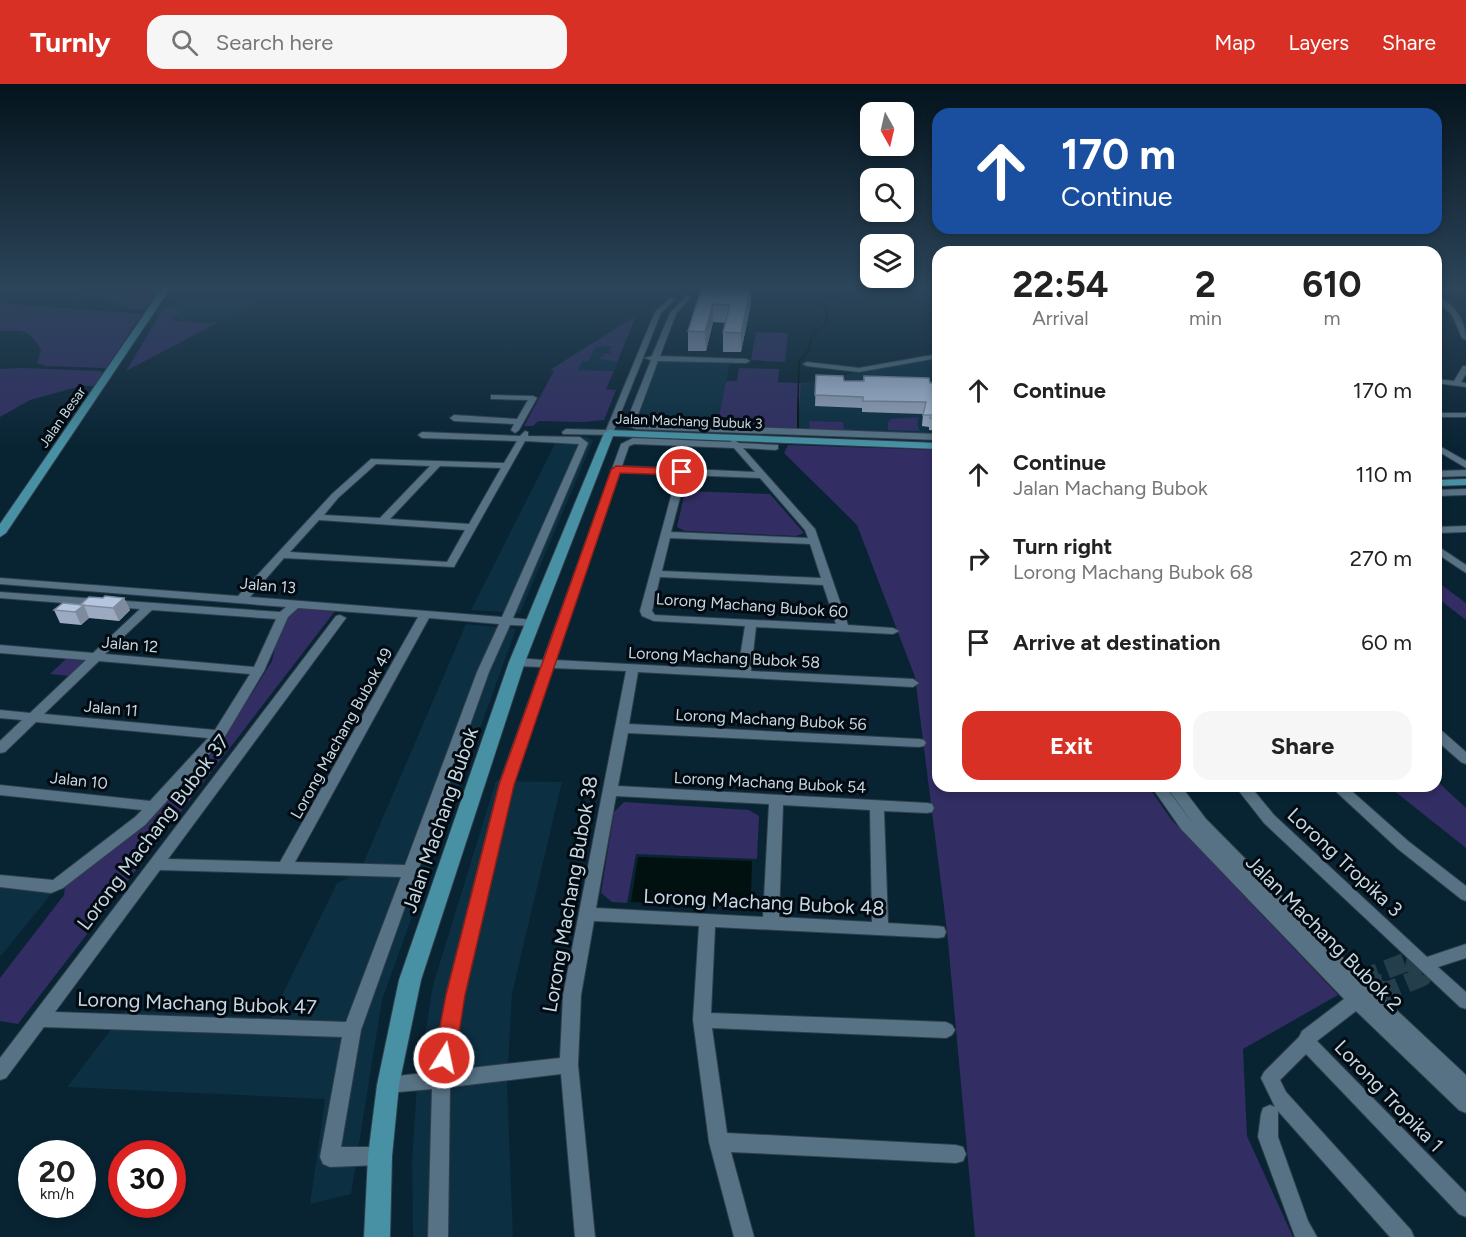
<!DOCTYPE html>
<style>
:root{--surface:#fff;--page:#f6f6f6;--text:#222;--muted:#767676;--accent:#d93025}
body{margin:0;font-family:Figtree,sans-serif;background:var(--page);color:var(--text);height:100vh;display:flex;flex-direction:column;font-size:22px;white-space:nowrap}
*{box-sizing:border-box;margin:0}
p{font-size:20px;color:var(--muted)}
.icon{flex:none;width:33px;height:33px;fill:none;stroke:currentColor;stroke-width:2;stroke-linecap:round;stroke-linejoin:round}
.map{position:relative;flex:1;overflow:hidden}
.sheet{position:absolute;left:932px;top:162px;width:510px;height:546px;display:flex;flex-direction:column;background:var(--surface);border-radius:18px;box-shadow:0 3px 9px #0003}
.sheet>*{flex:none}
.guide{position:absolute;left:932px;top:24px;width:510px;height:126px;border-radius:18px;box-shadow:0 3px 9px #0003;background:#1a4fa0;color:#fff;overflow:hidden}
.needle{width:39px;rotate:172deg}
.tools{position:absolute;left:860px;top:18px;display:grid;gap:12px}
.tools a{display:grid;place-items:center;width:54px;height:54px;border-radius:12px;background:var(--surface);box-shadow:0 3px 9px #0003;font-size:30px}
.speed{position:absolute;left:18px;top:1056px;display:flex;gap:12px;font-size:30px;font-weight:700;text-align:center}
.speed>*{display:grid;place-content:center;width:78px;height:78px;border-radius:50%;background:var(--surface);box-shadow:0 3px 9px #0003;line-height:1}
.speed small{font-size:15px;font-weight:400}
.speed .limit{border:9px solid #d22;background:#fff;color:#111}
.pin{position:absolute;display:grid;place-items:center;width:51px;height:51px;color:#fff;margin:-26px;border:3px solid #fff;border-radius:50%;box-shadow:0 2px 6px #0007}
.me{position:absolute;width:66px;margin:-33px;rotate:10deg;stroke-linejoin:round;filter:drop-shadow(0 0 4px #0008)}
.turn{display:flex;align-items:center;gap:21px;height:126px;padding:0 30px;font-size:27px}
.turn .icon{width:78px;height:78px;stroke-width:2.5}
.turn b{display:block;font-size:42px;line-height:51px}
.eta{display:flex;justify-content:space-evenly;align-items:center;height:102px;text-align:center}
.eta b{font-size:36px;font-weight:700;line-height:42px}
.action{display:flex;gap:12px;margin-top:auto;padding:12px 30px}
.action a{flex:1;height:69px;border-radius:18px;background:var(--accent);color:#fff;font-size:24px;font-weight:700;line-height:69px;text-align:center}
.action a+a{background:var(--page);color:var(--text)}
ul{padding:0;list-style:none}
li{display:flex;align-items:center;gap:18px;height:84px;padding:0 30px}
li div{flex:1}
li b{display:block;font-size:22px}
li em{font-style:normal}
header{display:flex;align-items:center;gap:36px;box-sizing:border-box;height:84px;padding:0 30px;background:var(--accent);color:#fff}
header strong{font-size:28px}
nav{display:flex;gap:33px;margin-inline-start:auto;font-size:21px}
.search{width:420px;height:54px;background:var(--page);display:flex;align-items:center;gap:15px;box-sizing:border-box;padding:0 21px;border-radius:18px;color:var(--muted);font-size:22px}
.map>svg:first-child{display:block}
</style>
<header>
<strong>Turnly</strong>
<div class="search"><svg class="icon" aria-label="search" viewBox="0 0 24 24"><circle cx="10" cy="10" r="6"/><path d="M15 15l6 6"/></svg>Search here</div>
<nav><a>Map</a><a>Layers</a><a>Share</a></nav>
</header>
<div class="map">
<svg width="1466" height="1153" viewBox="0 0 1466 1153">
<rect width="100%" height="100%" fill="#082332"/>
<path fill="#0c2f42" d="M180 217 258 218 217 239 193 236 179 239 173 237V234L179 231 169 223Z
M636 232 614 287 550 286 611 247Z
M937 274V350L798 345 801 299Z
M657 276 730 278 717 342 645 340 638 337Z
M559 352 588 353 593 357 520 529 471 526Z
M466 540 516 545 382 916 351 1110 310 1120 325 1015 67 1003 126 926 271 934 337 799 359 789Z
M496 697 562 698 512 910 507 1000 513 1153H413L412 1078 417 1000 433 901Z
M0 802 52 809 0 873Z"/>
<path fill="#322d63" d="M96 203H163C139 237 136 226 103 213 95 210 82 213 73 213Z
M0 219 142 230 106 284 45 282 37 279 41 266C28 244 24 247 0 247Z
M169 223 181 228 173 234V237L217 239 126 287 163 225Z
M636 232 617 278 599 275 600 273 605 272 601 270H610L611 267 604 266 612 265 611 262 595 263 589 277H582L578 286 614 287 606 305 616 306 604 336 583 338 538 337 533 342H524L554 287 550 286Z
M756 248 788 249 785 278 751 276Z
M24 284 100 287 103 289 94 302H81L30 316 0 333V285Z
M739 284 779 285 778 298H772L801 299 798 345 717 342 726 297H737Z
M919 333 917 341 920 347 888 346V339L891 335Z
M809 337 843 338 844 345 883 348 810 346Z
M788 361 937 366 938 702H1148L1171 735 1338 911 1243 965 1247 1052 1293 1153H975L947 847 915 593 857 441 784 369Z
M685 407 770 410 804 449 796 452 685 447 677 443Z
M1436 497 1466 519V536L1436 513Z
M298 524 335 527 18 940 0 937V894L64 811 65 802 113 761 239 626 253 608 272 577 282 534Z
M68 573 88 575 70 592 50 590Z
M1436 696 1466 724V764L1388 702H1436Z
M624 718 749 726 759 732 757 775 636 770 627 819 612 818 601 809 614 728Z"/>
<path fill="#01110f" d="M638 773 752 777 751 813 739 822 631 818Z"/>
<g fill="none" stroke-linecap="round" stroke-linejoin="round">
<path stroke="#01110f" stroke-width="1.5" d="M798 316 799 277 808 267 813 250 826 240 827 229 822 217 840 211 846 203"/>
<path stroke="#01110f" stroke-width="2" d="M798 345V315"/>
<path stroke="#253e4c" stroke-width="19" stroke-dasharray="19 9" stroke-linecap="butt" d="M1406 878 1424 881 1422 893 1388 907 1373 905 1372 891Z"/>
<g stroke="#303d49" stroke-width="2">
<path id="minor" d="M1466 203V207L1436 209V205Z
M687 211 690 213 676 230 660 272 746 275 750 277 746 279 658 277 635 339 938 350V356L636 345 628 342 627 336 651 276 645 274 652 272 670 229Z
M1436 211C1454 219 1466 237 1466 256L1462 254 1452 231 1436 216Z
M670 214 675 215 661 229 612 351 563 350 562 348 566 345 606 346 655 228Z
M938 270V274L859 288 807 282 803 280 807 278 859 284Z
M1463 282H1466V290L1461 298 1466 299V303L1436 299V295L1454 297Z
M491 311 533 312 537 314 519 346 515 349 511 346 514 340 454 337 450 334 454 331 517 335 528 316 494 315H491Z
M1436 329H1466V333H1436Z
M525 347 528 348V352L580 353 588 359 513 534 533 536 539 539 533 542 510 541 489 588 361 946 341 1063H380L387 1065 390 1072 387 1079 380 1081 330 1083 323 1080 320 1073 342 953 44 943 6 994 0 996V974L336 532 340 531 346 534 168 775 280 778 418 533 298 524 288 533 264 587 224 654 145 741 63 804 51 809 0 803V791L53 796 135 733 142 726 0 711V701L150 717 208 654 36 638 5 668 0 669V657L22 636 0 634V626L30 629 86 576 0 569V561L93 569 140 525 0 514V508L280 528 286 523 0 500V494L238 512 332 410 371 375 504 379 517 357 422 354 418 351 422 348 520 352ZM525 357 579 360 502 533 250 513 284 474 454 483ZM376 380 430 382 380 434 324 431 338 414ZM440 382 501 384 469 440 390 435ZM319 436 465 446 447 478 290 468ZM152 526 276 535 254 583 105 570ZM429 534 499 540 477 588 405 781 295 778ZM99 577 250 590 215 646 44 630ZM160 786 401 793 346 938 55 928Z
M633 354 730 358 734 356 739 359 778 361V365L775 366 743 364 815 445 848 541 893 544 899 547 893 550 756 543 751 587 913 595 919 599 913 603 638 588 629 640 919 655 924 656 926 659 924 662 919 663 628 649 618 702 927 719 932 720 934 724 932 728 927 729 884 727 888 839 938 842 944 843 946 848 944 853 938 854 715 843 711 929 946 938 952 941 955 946 952 951 946 954 712 944 727 1049 956 1061 963 1063 966 1070 963 1077 956 1079 731 1068 754 1153H734L709 1058 693 936 699 842 594 837 581 911 578 981 595 1153H575L561 990 450 1003 448 1153H428L432 1005 388 1009 381 1007 379 1001 381 995 388 993 433 988 446 911 500 697 541 583 517 582 511 578 517 574 543 576 621 360ZM634 360 734 364 755 388 622 382 629 362ZM620 388 677 390 640 527 642 532 654 537 745 542 738 586 555 576ZM686 391 760 394 805 446 808 454 671 448ZM670 454 810 460 821 494 662 487ZM660 493 823 501 836 540 655 531 652 527ZM553 584 626 587 563 911 560 974 452 986 464 911 514 697ZM616 712 769 720 763 833 596 824ZM783 721 870 726 872 838 779 833Z
M1436 360 1466 377V384L1436 366Z
M1466 386V392L1436 393V387Z
M1466 405V411L1436 412V406Z
M1466 442V448L1436 449V443Z
M1436 461 1466 481V489L1436 469Z
M1436 645 1441 646 1466 668V680L1461 678 1436 656Z
M1151 702H1165L1194 741 1166 702H1181L1206 735 1373 904 1466 991V1029L1459 1026 1356 927 1317 957 1466 1109V1133L1459 1130 1306 970 1280 996 1286 1008 1411 1146 1414 1153H1390L1278 1027V1053L1308 1137 1317 1153H1295L1258 1053 1261 1030 1263 1024 1270 1021 1275 1023 1261 994 1264 988 1299 953 1302 947 1344 915 1181 745Z
M1235 702H1250L1274 731 1427 873 1466 860V874L1438 883 1466 908V925L1460 923 1264 739Z
M1330 702H1346L1408 757 1466 802V817L1461 815 1398 765Z"/>
</g>
<g stroke="#303d49" stroke-width="2">
<path id="major" d="M163 203H171L6 449 0 453V440Z
M609 346 938 359V365L613 352 525 578 421 896 399 1001 392 1072 390 1153H364L368 1072 377 1001 399 896 509 578 604 349Z
M1466 395V401L1436 402V396Z"/>
</g>
<use href="#minor" fill="#567284" fill-rule="evenodd"/>
<use href="#major" fill="#4891a4" fill-rule="evenodd"/>
</g>
<path fill="#9ba9c1" d="M702 203H751V219L741 268H723V248L726 239 713 238 706 267H688V247Z
M816 291 844 297H863L864 292 938 299V347L929 346V343L922 342 923 330 862 328V324L815 322Z
M103 514H124L130 526 119 537 89 534 81 541 60 539 54 526 80 521Z"/>
<path fill="#7e8a9d" d="M751 203V219L741 268V249Z
M713 220V238L706 267 705 248Z
M124 514 130 526 119 537 113 524Z
M84 521 89 534 81 541 75 528Z"/>
<path fill="#b4c5e0" stroke="#7e8a9d" stroke-width="1.5" d="M702 203H751L741 249 723 248 730 221 713 220 705 248 688 247Z
M816 291 843 292 844 297H864V292L929 294 930 299H938V335L930 334 931 331H923L926 318 863 317V313L815 311Z
M105 512 124 514 113 524 80 521 89 513 103 514Z
M63 519 84 521 75 528 54 526Z"/>
<linearGradient id="sky" x2="0" y2="1"><stop stop-color="#04131c"/><stop offset="0.56" stop-color="#2c455a"/><stop offset="1" stop-color="#2c455a" stop-opacity="0"/></linearGradient>
<rect width="1466" height="364" fill="url(#sky)"/>
<path fill="#d93025" stroke="#8d1f18" stroke-width="1.5" d="M616 382 682 385 688 388 682 391 620 389 514 701 465 911 455 974 452 981 444 983 437 981 434 974 446 911 499 701 611 386Z"/>
<g text-anchor="middle" stroke-width="6" stroke-linejoin="round" paint-order="stroke">
<g font-size="14" fill="#c8d7e1" stroke="#030b12">
<text transform="translate(62 333) rotate(-55)" y="5">Jalan Besar</text>
<text transform="translate(689 337) rotate(2)" y="5">Jalan Machang Bubuk 3</text>
</g>
<g font-size="16" fill="#c8d7e1" stroke="#030b12">
<text transform="translate(268 501) rotate(5)" y="6">Jalan 13</text>
<text transform="translate(752 521) rotate(4)" y="6">Lorong Machang Bubok 60</text>
<text transform="translate(130 560) rotate(5)" y="6">Jalan 12</text>
<text transform="translate(724 573) rotate(3)" y="6">Lorong Machang Bubok 58</text>
<text transform="translate(111 624) rotate(5)" y="6">Jalan 11</text>
<text transform="translate(771 635) rotate(3)" y="6">Lorong Machang Bubok 56</text>
<text transform="translate(341 649) rotate(-61)" y="6">Lorong Machang Bubok 49</text>
<text transform="translate(79 696) rotate(6)" y="6">Jalan 10</text>
<text transform="translate(770 698) rotate(3)" y="6">Lorong Machang Bubok 54</text>
</g>
<g font-size="20" fill="#c8d7e1" stroke="#030b12">
<text transform="translate(440 736) rotate(-71)" y="7">Jalan Machang Bubok</text>
<text transform="translate(153 748) rotate(-53)" y="7">Lorong Machang Bubok 37</text>
<text transform="translate(1345 778) rotate(43)" y="7">Lorong Tropika 3</text>
<text transform="translate(570 810) rotate(-80)" y="7">Lorong Machang Bubok 38</text>
<text transform="translate(764 818) rotate(3)" y="7">Lorong Machang Bubok 48</text>
<text transform="translate(1324 849) rotate(45)" y="7">Jalan Machang Bubok 2</text>
<text transform="translate(197 919) rotate(2)" y="7">Lorong Machang Bubok 47</text>
<text transform="translate(1389 1012) rotate(46)" y="7">Lorong Tropika 1</text>
</g>
</g>
</svg>
<div class="tools">
<a><svg class="needle" viewBox="-14 -14 28 28"><path d="M0-13l5 13h-10z" fill="#e53935"/><path d="M0 13l5-13h-10z" fill="#767676"/></svg></a>
<a><svg class="icon" aria-label="search" viewBox="0 0 24 24"><circle cx="10" cy="10" r="6"/><path d="M15 15l6 6"/></svg></a>
<a><svg class="icon" aria-label="layers" viewBox="0 0 24 24"><path d="M12 4l9 5-9 5-9-5zM3 14l9 5 9-5"/></svg></a>
</div>
<div class="speed"><div>20<small>km/h</small></div><div class="limit">30</div></div>
<div class="pin" style="left:682px;top:388px;background:#d93025"><svg class="icon" aria-label="arrive" viewBox="0 0 24 24"><path d="M6 21V4h12l-3 4 3 4H6"/></svg></div>
<svg class="me" style="left:444px;top:974px" viewBox="-20 -20 40 40"><circle r="17" fill="#d93025" stroke="#fff" stroke-width="3"/><path d="M0-11L8 9 0 5-8 9z" fill="#fff"/></svg>
<div class="guide">
<div class="turn"><svg class="icon" aria-label="ahead" viewBox="0 0 24 24"><path d="M12 20V5M6 11l6-6 6 6"/></svg><div><b>170 m</b>Continue</div></div>
</div>
<section class="sheet">
<div class="eta">
<div><b>22:54</b><p>Arrival</p></div>
<div><b>2</b><p>min</p></div>
<div><b>610</b><p>m</p></div>
</div>
<ul>
<li><svg class="icon" aria-label="ahead" viewBox="0 0 24 24"><path d="M12 20V5M6 11l6-6 6 6"/></svg><div><b>Continue</b></div><em>170 m</em></li>
<li><svg class="icon" aria-label="ahead" viewBox="0 0 24 24"><path d="M12 20V5M6 11l6-6 6 6"/></svg><div><b>Continue</b><p>Jalan Machang Bubok</p></div><em>110 m</em></li>
<li><svg class="icon" aria-label="right" viewBox="0 0 24 24"><path d="M7 20v-9h11M14 6l5 5-5 5"/></svg><div><b>Turn right</b><p>Lorong Machang Bubok 68</p></div><em>270 m</em></li>
<li><svg class="icon" aria-label="arrive" viewBox="0 0 24 24"><path d="M6 21V4h12l-3 4 3 4H6"/></svg><div><b>Arrive at destination</b></div><em>60 m</em></li>
</ul>
<div class="action"><a>Exit</a><a>Share</a></div>
</section>
</div>
